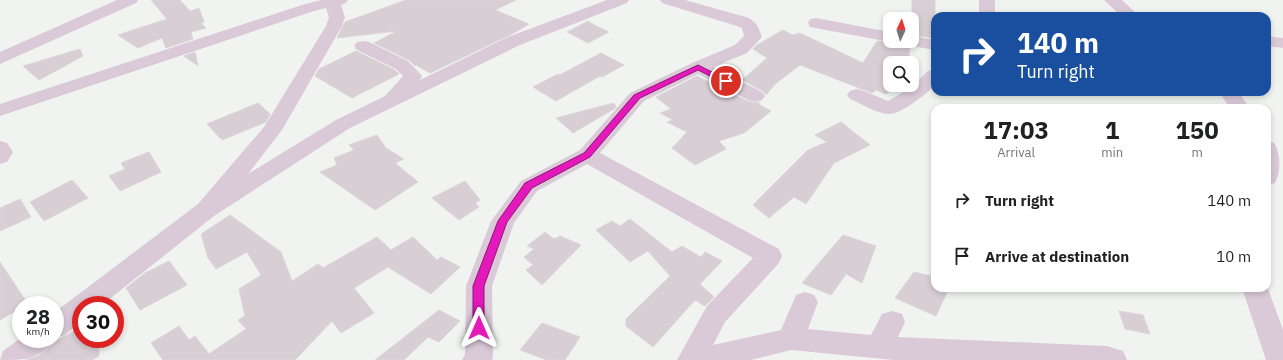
<!DOCTYPE html>
<style>
:root{--surface:#fff;--page:#f2f2f2;--text:#202124;--muted:#757577}
body{margin:0;font-family:"IBM Plex Sans",sans-serif;background:var(--page);color:var(--text);height:100vh;display:flex;flex-direction:column;font-size:15px;white-space:nowrap}
*{box-sizing:border-box;margin:0}
p{font-size:13px;color:var(--muted)}
.icon{flex:none;width:22px;height:22px;fill:none;stroke:currentColor;stroke-width:2;stroke-linecap:round;stroke-linejoin:round}
.map{position:relative;flex:1;overflow:hidden}
.panel{position:absolute;left:931px;top:104px;width:340px;height:188px;display:flex;flex-direction:column;background:var(--surface);border-radius:12px;box-shadow:0 2px 6px #0003}
.panel>*{flex:none}
.hud{position:absolute;left:931px;top:12px;width:340px;height:84px;border-radius:12px;box-shadow:0 2px 6px #0003;background:#1a4fa0;color:#fff;overflow:hidden}
.needle{width:26px;rotate:4deg}
.controls{position:absolute;left:883px;top:12px;display:grid;gap:8px}
.controls a{display:grid;place-items:center;width:36px;height:36px;border-radius:8px;background:var(--surface);box-shadow:0 2px 6px #0003;font-size:20px}
.speed{position:absolute;left:12px;top:296px;display:flex;gap:8px;font-size:20px;font-weight:700;text-align:center}
.speed>*{display:grid;place-content:center;width:52px;height:52px;border-radius:50%;background:var(--surface);box-shadow:0 2px 6px #0003;line-height:1}
.speed small{font-size:10px;font-weight:400}
.speed .limit{border:6px solid #d22;background:#fff;color:#111}
.pin{position:absolute;display:grid;place-items:center;width:34px;height:34px;color:#fff;margin:-17px;border:2px solid #fff;border-radius:50%;box-shadow:0 1px 4px #0007}
.me{position:absolute;width:44px;margin:-22px;rotate:0deg;stroke-linejoin:round;filter:drop-shadow(0 0 3px #0008)}
.turn{display:flex;align-items:center;gap:14px;height:84px;padding:0 20px;font-size:18px}
.turn .icon{width:52px;height:52px;stroke-width:2.5}
.turn b{display:block;font-size:28px;line-height:34px}
.eta{display:flex;justify-content:space-evenly;align-items:center;height:68px;text-align:center}
.eta b{font-size:24px;font-weight:700;line-height:28px}
ul{padding:0;list-style:none}
li{display:flex;align-items:center;gap:12px;height:56px;padding:0 20px}
li div{flex:1}
li b{display:block;font-size:15px}
li em{font-style:normal}
.map>svg:first-child{display:block}
</style>
<div class="map">
<svg width="1283" height="360" viewBox="0 0 1283 360">
<rect width="100%" height="100%" fill="#f1f3f0"/>
<path fill="#d8cfd5" stroke="#dcd4d9" d="M151 0H180L190 11 199 8 204 22 201 23 206 28 191 32 193 39 166 48 162 38 138 48 118 35 167 19Z
M406 0H516L495 10 529 24 512 34 430 73 416 65 415 66 409 60 374 43 397 31 337 38 345 22Z
M912 0H935V38L912 35Z
M588 21 594 25 609 32 588 43 567 32Z
M783 30 792 35 800 33 863 63 877 41 903 44 906 46 910 47 908 63H890V85H898L886 94 876 90 872 93 800 65 775 84 766 95 763 91 742 80 767 58 753 49 757 45Z
M80 49 83 56 39 80 23 66Z
M356 51 395 70 399 74 352 98 315 76 319 69Z
M195 52 198 66 184 56Z
M601 53 624 65 602 77 600 76 556 101 533 87 558 74 560 75Z
M697 76 747 101 755 103 760 102 758 104 771 111 744 133 719 141 726 149 695 165 672 148 687 132 667 122 673 120 660 113 671 109 656 97Z
M258 103 270 114 266 122 222 140 207 124Z
M614 103 616 107 614 109 573 133 556 118Z
M841 122 870 145 834 163 806 204 794 197 769 218 753 205 808 150 827 142 815 135Z
M377 135 386 148 404 159 395 163 418 182 375 210 320 172 337 165 334 158 354 150 349 145Z
M149 152 161 172 120 191 109 176 125 169 121 163Z
M72 180 88 198 44 221 30 202Z
M465 181 480 200 475 203 479 207 459 220 432 198Z
M20 199 31 217 0 231V208Z
M230 215 281 252 292 281 318 264 323 268 377 237 391 250 413 237 437 260 441 257 460 267 431 294 388 267 354 288 374 313 341 333 332 321 295 360H163L151 343 179 326 189 340 195 336 209 354 246 329 238 320 245 316 239 289 261 275 247 252 216 269 208 258 201 234Z
M630 219 672 252 682 246 701 257 705 252 722 261 700 284 714 297 705 306 695 300 653 347 626 326V319L670 276 648 251 630 262 596 230 612 221 620 226Z
M545 232 554 239 560 236 581 245 542 285 526 270 533 265 524 257 534 249 527 246Z
M843 235 876 246 862 283 846 274 831 295 802 283Z
M169 261 187 285 140 310 126 288 145 273Z
M0 262 28 304 21 305V308L0 320Z
M914 272 935 277V288H949L936 316 895 298Z
M439 310 460 321 439 342 428 337 404 360H375Z
M1119 311 1143 315 1150 334 1125 329Z
M542 323 580 337 565 360H547L520 350Z
M81 328V339H93L99 349V356L92 360H26L38 356 44 352 53 342Z"/>
<g fill="none" stroke-linecap="round" stroke-linejoin="round">
<path fill="#dacad8" fill-rule="evenodd" d="M117 0H138L136 3 0 64V52Z
M321 0H348L346 3 341 5 345 17 342 26 282 130 248 174 336 120 385 96 403 76 396 69 357 50 354 46 357 42 363 41 369 42 408 61 422 76 420 80 508 37 607 0H629L627 3 520 45 350 128 214 216 102 305H81V321L65 335 55 338V312L198 204 264 127 326 26 329 17 326 8 314 11 0 116V104L302 5Z
M660 0H685L749 18C757 23 759 28 762 37L747 53 713 67 762 92 765 96 762 100 755 102 748 100 698 74 644 101 600 153 779 249 782 256 779 263 725 322 713 345 781 330 796 295 805 292 814 295 818 302 808 329 871 335 882 314 892 311 902 314 905 322 898 337 1107 346 1123 351 1127 360H894L791 350 751 360H677L707 306 753 258 587 164 537 191 514 223 492 286 493 357 492 360H462L465 354 466 286 491 221 521 181 580 150 630 93 692 63 735 45 744 36 742 28 737 26 662 3Z
M979 0H995V16H979Z
M1104 0H1122L1139 16H1121Z
M816 18 890 32V41H895L890 42 810 27 808 23 810 19Z
M912 36 935 40V50L906 45 903 41H912Z
M1267 36 1283 38V48L1267 46Z
M935 69V85C926 94 901 115 888 114 876 113 862 104 850 99L847 95 850 91 857 89 864 91 888 101 910 88 928 71Z
M1219 92H1238L1250 108H1230Z
M0 141 7 143 13 152 7 162 0 164Z
M1267 141 1274 143C1281 153 1281 173 1275 183L1267 185Z
M1267 286 1283 330V360H1266L1242 288H1267Z
M21 338V339H54C41 360 24 360 0 360L3 351Z"/>
</g>
<path fill="#e31ab9" stroke="#941178" d="M698 65 730 81 729 83H724L698 70 640 98 590 157 532 188 507 222 484 286V328L483 332 479 333 475 332 473 328V286L498 221 525 183 584 153 634 95Z"/>
</svg>
<div class="controls">
<a><svg class="needle" viewBox="-14 -14 28 28"><path d="M0-13l5 13h-10z" fill="#e53935"/><path d="M0 13l5-13h-10z" fill="#757577"/></svg></a>
<a><svg class="icon" aria-label="search" viewBox="0 0 24 24"><circle cx="10" cy="10" r="6"/><path d="M15 15l6 6"/></svg></a>
</div>
<div class="speed"><div>28<small>km/h</small></div><div class="limit">30</div></div>
<div class="pin" style="left:726px;top:81px;background:#d93025"><svg class="icon" aria-label="arrive" viewBox="0 0 24 24"><path d="M6 21V4h12l-3 4 3 4H6"/></svg></div>
<svg class="me" style="left:479px;top:328px" viewBox="-20 -20 40 40"><path d="M0-17L14 15 0 8-14 15z" fill="#e31ab9" stroke="#fff" stroke-width="4"/></svg>
<div class="hud">
<div class="turn"><svg class="icon" aria-label="right" viewBox="0 0 24 24"><path d="M7 20v-9h11M14 6l5 5-5 5"/></svg><div><b>140 m</b>Turn right</div></div>
</div>
<section class="panel">
<div class="eta">
<div><b>17:03</b><p>Arrival</p></div>
<div><b>1</b><p>min</p></div>
<div><b>150</b><p>m</p></div>
</div>
<ul>
<li><svg class="icon" aria-label="right" viewBox="0 0 24 24"><path d="M7 20v-9h11M14 6l5 5-5 5"/></svg><div><b>Turn right</b></div><em>140 m</em></li>
<li><svg class="icon" aria-label="arrive" viewBox="0 0 24 24"><path d="M6 21V4h12l-3 4 3 4H6"/></svg><div><b>Arrive at destination</b></div><em>10 m</em></li>
</ul>
</section>
</div>
